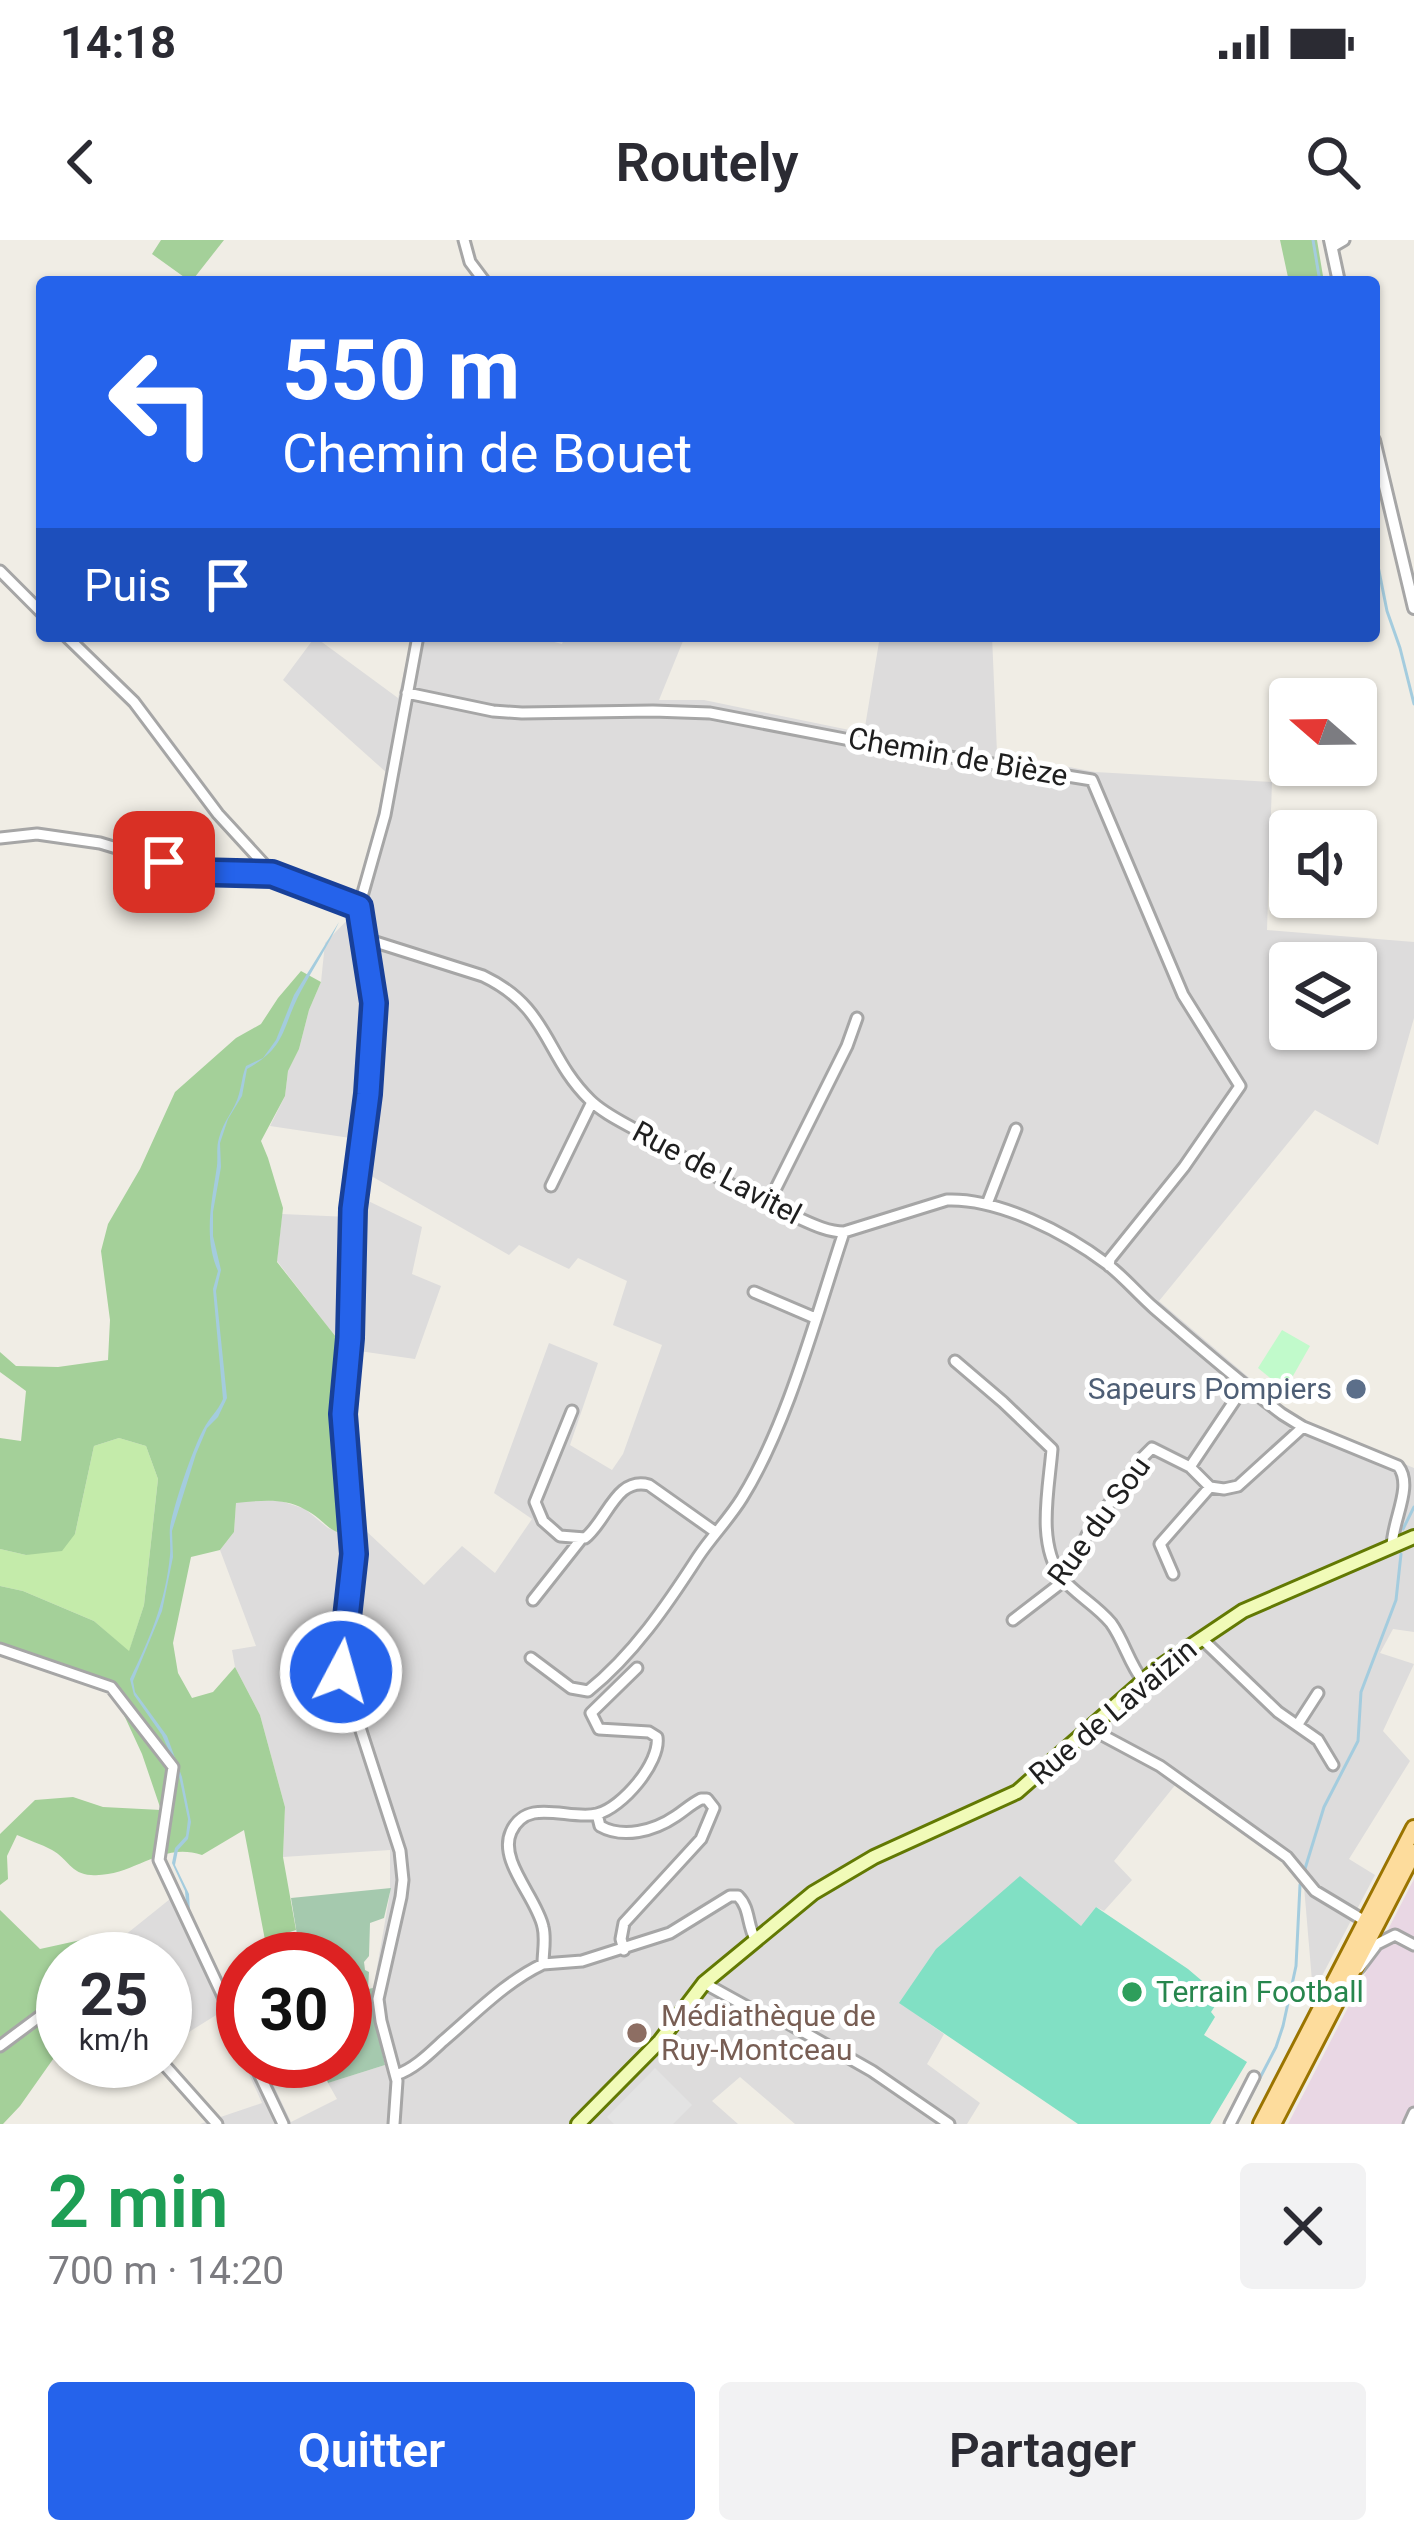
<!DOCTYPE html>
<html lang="fr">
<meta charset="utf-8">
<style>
:root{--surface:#fff;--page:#f2f2f3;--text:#2b2b33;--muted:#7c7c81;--accent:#2563eb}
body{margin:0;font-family:Roboto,sans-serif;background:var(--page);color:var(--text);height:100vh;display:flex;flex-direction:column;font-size:45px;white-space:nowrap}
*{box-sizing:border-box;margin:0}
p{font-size:39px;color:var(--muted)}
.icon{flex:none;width:66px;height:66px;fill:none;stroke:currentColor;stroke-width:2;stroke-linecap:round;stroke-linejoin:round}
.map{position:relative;height:1884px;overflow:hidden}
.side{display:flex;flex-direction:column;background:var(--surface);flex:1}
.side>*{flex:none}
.hud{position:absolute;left:36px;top:36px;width:1344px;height:366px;border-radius:12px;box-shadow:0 3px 9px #0004;background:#2563eb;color:#fff;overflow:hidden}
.needle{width:78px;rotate:290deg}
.buttons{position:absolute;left:1269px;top:438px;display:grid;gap:24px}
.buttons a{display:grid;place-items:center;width:108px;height:108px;border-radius:12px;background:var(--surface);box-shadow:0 3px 9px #0004;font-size:60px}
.speed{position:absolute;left:36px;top:1692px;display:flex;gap:24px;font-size:60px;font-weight:700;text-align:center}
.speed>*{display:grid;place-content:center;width:156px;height:156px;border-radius:50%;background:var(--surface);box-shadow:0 3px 9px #0004;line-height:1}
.speed small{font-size:30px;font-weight:400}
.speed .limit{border:18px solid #d22;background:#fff;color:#111}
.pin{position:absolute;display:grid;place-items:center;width:102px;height:102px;color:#fff;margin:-51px;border-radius:24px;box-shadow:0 6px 18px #0006}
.me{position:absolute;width:132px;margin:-66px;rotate:6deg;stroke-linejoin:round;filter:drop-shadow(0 0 9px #0008)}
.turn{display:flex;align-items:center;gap:42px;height:252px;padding:0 48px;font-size:54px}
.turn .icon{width:156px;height:156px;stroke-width:2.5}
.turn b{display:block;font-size:84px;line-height:102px}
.then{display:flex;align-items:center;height:114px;padding:0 48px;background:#0003;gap:24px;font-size:45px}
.round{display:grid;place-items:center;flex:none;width:126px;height:126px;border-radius:12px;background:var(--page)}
.headline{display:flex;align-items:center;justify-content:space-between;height:204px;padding:0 48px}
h1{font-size:72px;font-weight:600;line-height:90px;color:#1e9e55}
.button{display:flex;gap:24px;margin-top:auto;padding:24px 48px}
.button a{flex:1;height:138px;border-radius:12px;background:var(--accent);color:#fff;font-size:48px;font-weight:600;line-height:138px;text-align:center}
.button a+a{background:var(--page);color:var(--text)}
.status{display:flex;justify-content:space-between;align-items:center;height:84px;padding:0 60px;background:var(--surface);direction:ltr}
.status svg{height:33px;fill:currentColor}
header{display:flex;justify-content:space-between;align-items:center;height:156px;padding:0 48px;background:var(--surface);font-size:54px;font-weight:600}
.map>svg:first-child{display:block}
</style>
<div class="status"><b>14:18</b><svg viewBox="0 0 49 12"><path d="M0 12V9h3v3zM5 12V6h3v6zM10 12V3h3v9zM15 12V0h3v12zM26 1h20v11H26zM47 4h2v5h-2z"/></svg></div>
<header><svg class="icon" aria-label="back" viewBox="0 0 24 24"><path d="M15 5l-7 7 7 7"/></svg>Routely<svg class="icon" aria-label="search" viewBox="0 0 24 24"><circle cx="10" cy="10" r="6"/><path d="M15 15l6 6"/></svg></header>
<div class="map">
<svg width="1414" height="1884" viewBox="0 0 1414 1884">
<rect width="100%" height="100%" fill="#f0ede5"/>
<path fill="#dddcdc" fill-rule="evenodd" d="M412 396H531L562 404 565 396H685L659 460H704L864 493 880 396H992L997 513 1095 532 1272 542 1267 690 1414 702V778L1378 905 1315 870 1159 1061 1300 1181 1414 1228V1392L1393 1389 1380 1413 1414 1424 1383 1491 1410 1521 1349 1619 1375 1635 1313 1753 1304 1646 1285 1621 1176 1544 1114 1621 1132 1640 1104 1671 1096 1667 1081 1686 900 1763 944 1794 927 1824 980 1863 967 1884H795L740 1837 712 1861 738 1884H200L262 1863 243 1821H262L291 1882 337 1859 328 1843 385 1825 371 1762 390 1653V1610L283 1617 285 1567 260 1475 235 1427 232 1410 256 1406 220 1310 234 1292 236 1262 278 1260 305 1269 328 1288 346 1295 365 1290 424 1345 462 1306 495 1333 532 1279 494 1253 549 1103 598 1123 570 1205 612 1230 623 1214 662 1105 613 1085 627 1041 578 1018 569 1029 519 1005 509 1015 366 933 360 957 422 987 412 1034 441 1046 415 1119 345 1109 277 1021 282 974 349 977 357 899 270 886 285 856 288 831 299 809 309 770 321 742 325 703 353 674 387 533 283 440 315 397 398 458ZM1290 723H1356V789H1290Z
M180 1651 243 1782V1820L221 1772 165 1807V1719H117L109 1708Z"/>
<path fill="#e9d7e4" d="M1414 1639V1884H1288Z"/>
<path fill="#c4ebaa" d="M119 1198 146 1206 158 1239 144 1365 129 1412 94 1381 23 1351 0 1346V1309L26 1315 75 1294 94 1206Z"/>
<path fill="#a4d099" d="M161 0H224L191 42 152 14Z
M1280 0H1317L1324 42H1289Z
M301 731 321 742 309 770 299 809 288 831 285 856 261 901 268 918 283 968 277 1022 358 1125 352 1165 365 1290C327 1300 333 1284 304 1269 283 1257 259 1261 236 1263L234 1292 220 1310 191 1317 173 1403 178 1433 192 1458 213 1452 235 1427 260 1475 285 1567 283 1617 296 1690 265 1700 244 1590 202 1615C159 1601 134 1638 91 1635 71 1634 68 1619 52 1610 41 1604 28 1600 17 1595L7 1616 8 1639 0 1645V1594L35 1560 73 1557 103 1567 161 1570 142 1514 111 1447 0 1409V1346L23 1351 94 1381 129 1411 144 1365 158 1239 146 1206 119 1198 94 1206 75 1294 62 1311 26 1315 0 1309V1198L21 1201 26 1151 0 1132V1112L16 1126 58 1127 108 1120 110 1080 101 1011 108 984 140 929 175 852 236 798 261 784 278 758Z
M0 1670 40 1709 99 1696 117 1719H63V1805L20 1866 3 1884H0Z"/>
<path fill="#a5c9ae" d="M391 1648 384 1678 370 1683 369 1716 364 1722 365 1730 369 1732 368 1749 373 1748 371 1762 385 1825 328 1843 320 1821H345V1719H301L291 1658Z"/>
<path fill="#c1facb" d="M1282 1090 1310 1106 1285 1150 1258 1128Z"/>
<path fill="#81e0c4" d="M1020 1636 1081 1686 1096 1667 1188 1729 1221 1757 1211 1772 1215 1777 1204 1795 1247 1822 1210 1884H1078L899 1763 936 1709Z"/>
<path fill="#e3e3e3" d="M655 1828 692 1865 673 1884H614L607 1877Z"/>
<path fill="#a4ccde" d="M339 682C328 706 314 727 301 751 281 788 288 806 247 829L242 856 228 879 220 903 221 927 213 972V996L221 1030 216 1051 227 1158 218 1177 207 1188 196 1214 172 1291 173 1317 162 1371 133 1441 135 1452 167 1496 182 1537 191 1582 188 1599 178 1610 175 1625 189 1654 190 1672 186 1662 185 1651 172 1623 175 1608 186 1596 188 1579 178 1531 162 1495 134 1455 130 1439C150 1399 166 1360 170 1315 171 1306 169 1296 170 1287 174 1264 192 1211 203 1190 209 1178 218 1171 223 1159L213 1049 218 1031C203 997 212 961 217 926 218 917 216 907 219 898 223 881 235 870 239 854 242 844 242 836 246 826L263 818 276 800 294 755Z"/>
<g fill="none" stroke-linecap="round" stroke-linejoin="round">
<path stroke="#a4ccde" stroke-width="3" d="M1313 0 1320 42
M1374 306 1387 371 1400 408 1414 464
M1403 1289 1414 1267
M1236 1884 1276 1807 1283 1786 1296 1726 1300 1645 1324 1567 1358 1501 1361 1452 1396 1360 1401 1314"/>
<g stroke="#a6a6a6" stroke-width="15">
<path id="minor" d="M464 0 470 22 485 42
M1332 7 1344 0
M0 331 42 373
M66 396 134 462 218 574 273 634
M407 453 493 471 522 473 653 471 710 473 876 505 1092 540 1183 755 1240 846 1184 927 1110 1019 1109 1026
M0 598 37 594 100 603 196 632 273 634 359 667
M366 699 483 736C550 768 544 815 590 860 605 875 627 884 645 895 693 924 741 952 792 975 808 982 826 992 844 992L947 960C999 958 1066 993 1107 1024 1124 1037 1138 1054 1154 1068 1196 1104 1238 1141 1282 1174L1303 1187 1398 1226C1414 1246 1392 1280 1392 1307
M551 946 592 862
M768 964 847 806 857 778
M987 964 1016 889
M754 1052 815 1078
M955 1121 1003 1162 1052 1209C1049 1249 1036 1303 1062 1338 1075 1354 1096 1365 1111 1383 1124 1401 1129 1423 1143 1441
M572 1171 535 1262 543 1281 560 1296 585 1298C607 1281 616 1236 649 1245L714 1291
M1210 1247 1190 1227 1245 1145
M1173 1334 1160 1304 1210 1247 1224 1249 1238 1246 1303 1187
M533 1360 582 1298
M1013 1380 1065 1340 1087 1295 1141 1219 1152 1208 1190 1227
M1201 1398 1278 1472 1318 1500 1333 1525
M0 1409 111 1447 173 1527 159 1620 243 1799
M531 1418 571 1448 588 1451C633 1415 667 1365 698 1317 712 1296 729 1279 742 1258 788 1184 816 1076 844 992
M637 1428 591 1473 599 1489 649 1492 657 1497C661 1522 622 1568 597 1574 569 1581 527 1556 511 1592 498 1621 537 1658 543 1687 546 1699 543 1712 543 1724L582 1721 670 1693 730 1656H738C750 1668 747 1684 755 1699
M1298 1484 1318 1453
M1092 1486 1104 1496 1160 1526 1287 1617 1315 1651 1365 1681
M597 1574 600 1586C623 1599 654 1591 676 1576 685 1570 691 1564 701 1559H707L714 1568 701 1599 624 1683 621 1699 624 1710
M1359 1728 1377 1704 1395 1695 1414 1705
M704 1743 760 1774 786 1782 872 1831 949 1884
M0 1806 63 1759
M161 1821 217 1884
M253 1821 283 1884
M396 1835C414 1829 429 1814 443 1801 475 1774 505 1742 543 1724
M394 1884 397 1841 381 1781 378 1759 401 1657 403 1640 400 1611 342 1432 354 1314 343 1174 350 1098 353 969 368 854 374 763 359 667 385 575 418 396
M1230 1884 1254 1837
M1409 1884 1414 1873"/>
</g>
<g stroke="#a6a6a6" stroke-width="16">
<path id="tertiary" d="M1330 0 1339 42
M1374 200 1414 368"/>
</g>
<g stroke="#627903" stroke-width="18">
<path id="secondary" d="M578 1884 660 1801 704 1743 813 1653 874 1617 1017 1552 1158 1428 1243 1371 1414 1297"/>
</g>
<g stroke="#9a7400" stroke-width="20">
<path id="primary" d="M1261 1884 1414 1588
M1273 1884 1414 1612"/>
</g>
<use href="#minor" stroke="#fff" stroke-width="9"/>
<use href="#tertiary" stroke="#fff" stroke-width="10"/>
<use href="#secondary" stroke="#f1fbb8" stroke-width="12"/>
<use href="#primary" stroke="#fddc9c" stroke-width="14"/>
</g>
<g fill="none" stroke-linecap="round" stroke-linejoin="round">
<g stroke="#184099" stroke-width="30">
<path id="route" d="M164 622 196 632 272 634 359 667 374 763 368 854 353 969 350 1098 343 1174 354 1314 341 1432"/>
</g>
<use href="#route" stroke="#2563eb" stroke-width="21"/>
</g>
<circle fill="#5c6f8a" stroke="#fff" stroke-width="4.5" cx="1356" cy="1149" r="12"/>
<circle fill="#2e9e5b" stroke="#fff" stroke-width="4.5" cx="1132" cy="1752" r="12"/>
<circle fill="#8d6e63" stroke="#fff" stroke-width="4.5" cx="637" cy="1793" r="12"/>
<g text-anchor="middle" stroke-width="10" stroke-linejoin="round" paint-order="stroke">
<g font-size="30" fill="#1f1f1f" stroke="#fff">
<text transform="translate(958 517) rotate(10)" y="10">Chemin de Bièze</text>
<text transform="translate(717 933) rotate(28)" y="10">Rue de Lavitel</text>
<text transform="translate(1099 1281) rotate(-54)" y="10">Rue du Sou</text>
<text transform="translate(1113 1472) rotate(-40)" y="10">Rue de Lavaizin</text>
</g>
<g font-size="30" fill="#4e5e75" stroke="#fff" text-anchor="end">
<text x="1332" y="1159">Sapeurs Pompiers</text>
</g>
<g font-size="30" fill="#27864d" stroke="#fff" text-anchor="start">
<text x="1156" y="1762">Terrain Football</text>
</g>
<g font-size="30" fill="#785e54" stroke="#fff" text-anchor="start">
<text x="661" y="1786">Médiathèque de<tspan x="661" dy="34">Ruy-Montceau</tspan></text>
</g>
</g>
</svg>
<div class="buttons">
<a><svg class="needle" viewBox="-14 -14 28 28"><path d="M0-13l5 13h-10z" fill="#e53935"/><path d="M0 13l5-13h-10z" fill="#7c7c81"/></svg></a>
<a><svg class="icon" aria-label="sound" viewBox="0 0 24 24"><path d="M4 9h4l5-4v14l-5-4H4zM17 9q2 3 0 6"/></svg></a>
<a><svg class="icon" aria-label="layers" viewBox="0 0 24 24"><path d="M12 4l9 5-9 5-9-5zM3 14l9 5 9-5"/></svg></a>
</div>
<div class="speed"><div>25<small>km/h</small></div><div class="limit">30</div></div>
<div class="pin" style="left:164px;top:622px;background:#d93025"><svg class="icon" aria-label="arrive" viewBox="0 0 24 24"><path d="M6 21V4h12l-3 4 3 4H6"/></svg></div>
<svg class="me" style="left:341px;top:1432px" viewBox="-20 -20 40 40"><circle r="17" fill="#2563eb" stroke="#fff" stroke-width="3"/><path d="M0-11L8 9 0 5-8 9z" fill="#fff"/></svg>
<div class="hud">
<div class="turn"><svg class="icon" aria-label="left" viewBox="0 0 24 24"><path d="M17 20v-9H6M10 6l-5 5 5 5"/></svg><div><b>550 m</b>Chemin de Bouet</div></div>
<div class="then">Puis<svg class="icon" aria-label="arrive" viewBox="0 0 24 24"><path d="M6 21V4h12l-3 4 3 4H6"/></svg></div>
</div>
</div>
<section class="side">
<div class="headline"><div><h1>2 min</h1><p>700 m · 14:20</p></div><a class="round"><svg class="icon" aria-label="close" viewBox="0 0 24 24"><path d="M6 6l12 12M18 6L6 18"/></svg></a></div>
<div class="button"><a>Quitter</a><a>Partager</a></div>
</section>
